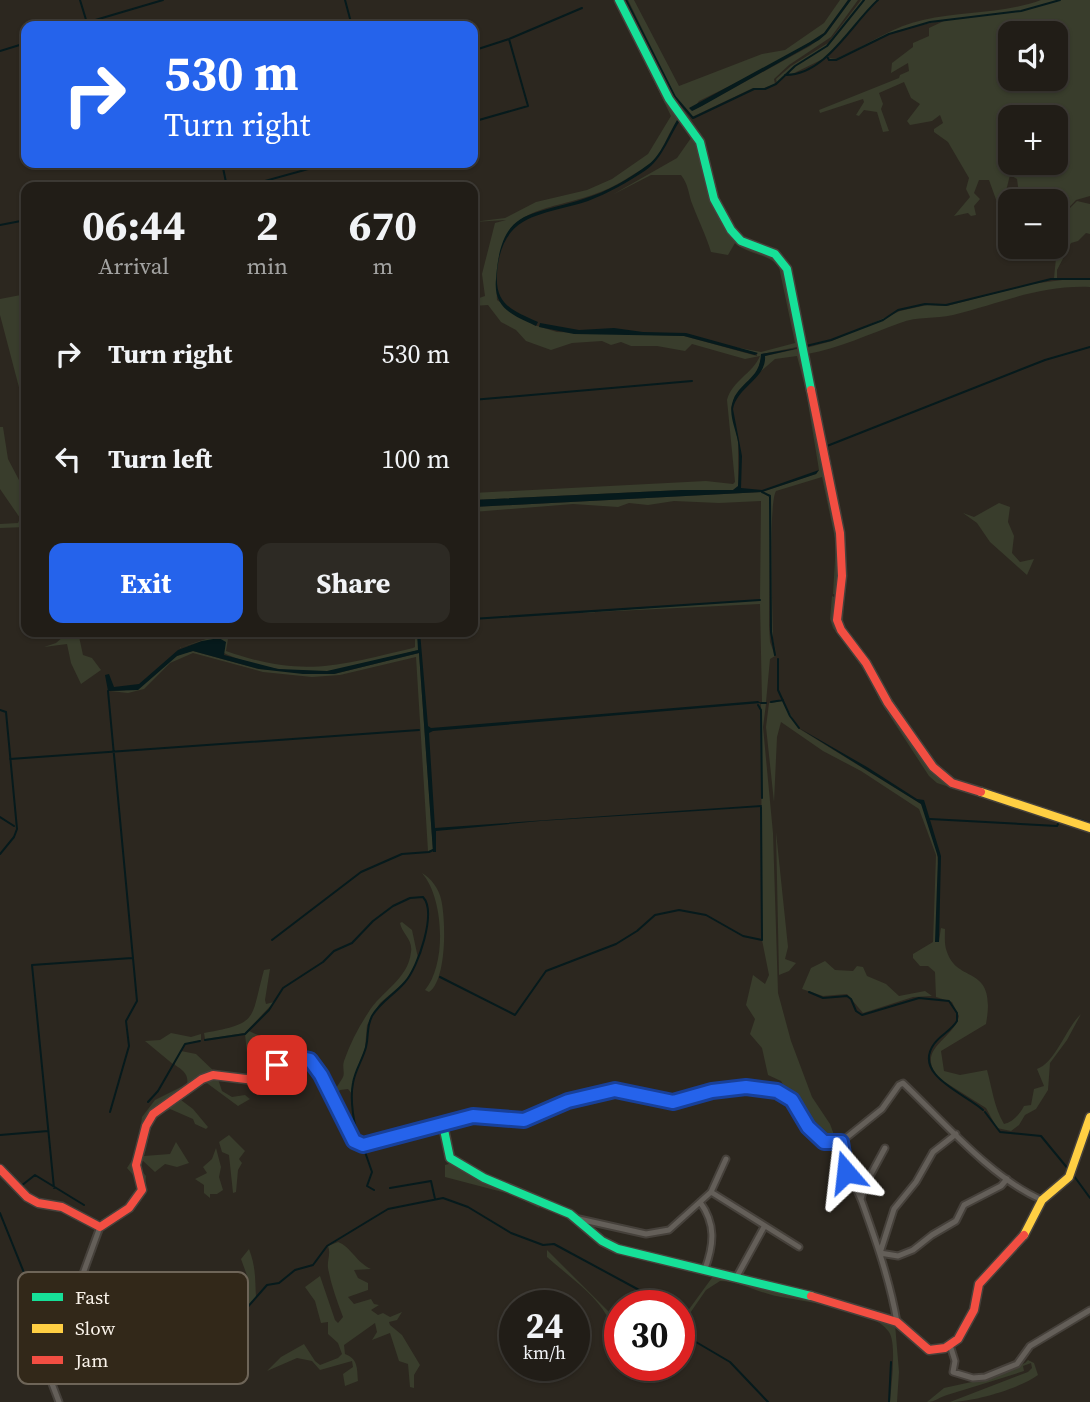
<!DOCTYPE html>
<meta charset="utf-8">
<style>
:root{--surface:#211d17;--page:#2d2a24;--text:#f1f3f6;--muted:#a2a2a1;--line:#3e3b36;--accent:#2563eb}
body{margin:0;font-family:"Source Serif 4",serif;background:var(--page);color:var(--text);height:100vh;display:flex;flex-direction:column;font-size:26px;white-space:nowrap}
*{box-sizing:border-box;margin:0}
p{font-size:23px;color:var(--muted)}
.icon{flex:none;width:38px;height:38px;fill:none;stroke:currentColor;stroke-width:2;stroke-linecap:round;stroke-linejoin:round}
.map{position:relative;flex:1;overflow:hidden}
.sheet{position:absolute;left:21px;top:182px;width:457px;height:455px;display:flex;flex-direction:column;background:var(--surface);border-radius:14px;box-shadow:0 2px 5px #0004,0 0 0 2px var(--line)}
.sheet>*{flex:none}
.hud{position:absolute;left:21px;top:21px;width:457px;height:147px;border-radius:14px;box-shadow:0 2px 5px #0004,0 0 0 2px var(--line);background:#2563eb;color:#fff;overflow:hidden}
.fabs{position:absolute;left:998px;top:21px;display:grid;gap:14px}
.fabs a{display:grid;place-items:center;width:70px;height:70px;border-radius:14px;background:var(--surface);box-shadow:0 2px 5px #0004,0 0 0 2px var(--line);font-size:35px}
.speed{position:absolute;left:499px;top:1290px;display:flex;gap:14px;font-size:35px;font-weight:700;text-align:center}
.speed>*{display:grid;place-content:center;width:91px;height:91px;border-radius:50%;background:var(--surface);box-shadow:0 2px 5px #0004,0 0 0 2px var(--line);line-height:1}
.speed small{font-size:18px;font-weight:400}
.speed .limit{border:10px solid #d22;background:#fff;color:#111}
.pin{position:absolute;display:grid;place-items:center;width:60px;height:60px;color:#fff;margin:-30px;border-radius:14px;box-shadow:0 4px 10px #0006}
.me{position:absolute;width:77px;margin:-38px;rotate:343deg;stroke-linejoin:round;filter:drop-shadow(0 0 5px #0008)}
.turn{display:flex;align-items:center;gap:24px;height:147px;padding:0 28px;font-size:32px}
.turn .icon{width:91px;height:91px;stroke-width:2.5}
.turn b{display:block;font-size:49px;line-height:60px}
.eta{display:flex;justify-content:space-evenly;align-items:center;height:119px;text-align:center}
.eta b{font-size:42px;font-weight:700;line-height:49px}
.primary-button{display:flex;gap:14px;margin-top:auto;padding:14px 28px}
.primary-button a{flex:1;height:80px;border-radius:14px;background:var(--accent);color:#fff;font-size:28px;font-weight:700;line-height:80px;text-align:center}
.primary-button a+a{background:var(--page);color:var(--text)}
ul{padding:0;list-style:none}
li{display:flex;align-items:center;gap:21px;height:105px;padding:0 28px}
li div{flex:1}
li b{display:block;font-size:26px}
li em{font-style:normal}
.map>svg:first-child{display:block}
</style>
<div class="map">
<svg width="1090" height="1402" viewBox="0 0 1090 1402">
<rect width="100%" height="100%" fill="#2c271f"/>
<path fill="#393d2c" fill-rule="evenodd" d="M614 0H617L698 144 732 233 770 255 783 266 840 553 836 595 833 594 836 543 822 477 776 491C768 504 773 617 773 642L777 656 771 632V495L763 493 770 496 769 626 770 642 775 656 770 659 766 702H762L760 604 575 613 760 600 761 501 719 503 674 501 648 505 629 503 618 507 573 504 473 512V507L762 492 816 474 819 470 806 391 797 356 775 359 761 371 765 356 797 349V347L762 354 757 374 735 396 731 408 738 441V487L733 490H682L473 500V493L706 481 733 484 735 482 727 400C732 381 753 373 760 356L745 359 692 344 685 351 657 346H631L621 342 611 345 602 341 572 343 551 350 526 341 516 330 501 322 488 305 473 306V300L485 296 482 274 495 223 506 220 473 222 505 218 536 202 587 190 612 179 648 154 671 116ZM678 120 691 138 677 158 612 195 651 175H681C689 185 688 194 693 206 699 222 706 235 711 252L728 255 735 243C748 255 768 253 779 267L795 343 761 352 729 346 757 353V356L684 336 557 332 534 325 497 300C491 183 559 224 631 176 638 171 648 167 653 161 664 150 668 132 678 120Z
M628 0H634L679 86 762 54 785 50 824 23 840 0H848L824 33 810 42 776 63 699 101 692 111 810 46 826 34 851 0H858L831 37 789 65 774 79 775 84 764 88H753L692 117 675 96Z
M861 0H877L827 57 788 76 792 68 777 83 776 79 791 66 828 43Z
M1041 0H1090V196L1076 200 1062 215 1055 212V201H1020L1017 179 1010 175 1006 191 1008 205H998L989 180H979L974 193 980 199 974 206 976 215 971 216 968 213 954 216 970 197 966 189 969 178 948 142 934 132V129L943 123 940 115 932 121 910 125 907 121 920 104 911 98 904 82 879 93 883 104 881 109 889 131 883 132 877 112 864 110 859 116 856 115 864 102 863 99 820 113 819 110 899 78 900 75 909 71 908 63 891 73 892 63 913 47V43L929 36V28L948 19 896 31 836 60H830L828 58 836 59 844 55C871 43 894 26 923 20 963 11 1003 14 1041 0ZM1010 33H1055V79H1010ZM1055 117V163H1010V117Z
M1077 201 1090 204V234L1086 233 1078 241 1071 243 1057 270V278H1054L1056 258 1064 242 1057 221Z
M1070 279 1090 280V287C1039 285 1002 303 953 315 935 319 918 316 900 323 869 334 840 348 807 354L845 552 843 626 937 766 960 784 934 766 844 632 840 620 843 564 806 348 832 341 900 311 927 305 947 306 1031 284Z
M26 294V414L0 315V299Z
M0 427H3L8 459 19 480 26 478V520L21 521 26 523V527L0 528V524L18 523 20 518 0 489Z
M999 503 1010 507 1008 522 1014 536 1012 553 1020 562 1034 559 1027 575 990 542 977 523 963 513 974 517Z
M832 596 836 598V621L939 777 1090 830V833L937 783 929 776 880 701 867 674 833 628 830 619Z
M63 632H78L83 655 92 658 101 670 81 684 71 663 67 644 44 647 56 643 64 636Z
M415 632H417L419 650C389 657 358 669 328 671 285 674 237 664 202 641L178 648 219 635 228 639 226 651C303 678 337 666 413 648L415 647Z
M193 651 259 669 334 674 419 653 433 850 428 851 416 657 340 675 312 677 263 672 193 653 170 663 144 689 128 693 110 691C161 692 154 657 193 651Z
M783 701 798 728 921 804C945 841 938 899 939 941L941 928 945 929C945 936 944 945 947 952 958 985 997 963 986 1024L941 1051 944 1071 960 1075 987 1070C992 1088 994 1107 1004 1124 1013 1122 1020 1114 1024 1106L1031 1105 1034 1089 1044 1086 1037 1069C1055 1063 1066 1028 1081 1014L1067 1040 1050 1063 1048 1090 1036 1109 1025 1115 1019 1125 1011 1131 997 1128 986 1108 940 1079C913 1049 954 1040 959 1016L952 1002 936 997 935 972 928 966H920L913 958V954L933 942 936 855 919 809 861 771 823 751 781 722 777 737 774 802 766 727 769 703Z
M761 703 766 704 763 727 773 833 778 993 791 1041 812 1097 830 1124 836 1140H824L789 1096 781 1081 768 1075 762 1048 750 1034 755 1019 746 1005 753 975 765 984 769 975 762 940Z
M776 832 788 947 785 959 796 963 789 971 779 975Z
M422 873C431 878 439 889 441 899 446 919 447 980 429 992L425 990C447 964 444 898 422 873Z
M402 922 412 930 418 958 406 981 380 1003 367 1025 365 1048 353 1081 352 1094 348 1089 340 1090 337 1094 344 1115 331 1094C335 1090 341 1081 343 1077 345 1073 342 1067 344 1061 350 1044 358 1028 368 1013 381 991 408 980 411 952 413 939 402 934 400 923Z
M825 961 835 970 853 971 857 966 863 967 867 976 886 984 899 996 925 991 932 996 913 997 863 1013 847 994 823 996 802 989 811 968Z
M270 969 265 1000 266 1004 274 1002 245 1033 205 1039 204 1033C260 1023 250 1020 264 970Z
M249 1031 301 1055 263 1075 247 1053 245 1034Z
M171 1033 191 1037 201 1034V1040L185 1044 181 1051 196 1054 217 1074 154 1111 140 1149V1183L127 1168 137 1152 142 1117 155 1100 187 1084C189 1075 183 1070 175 1065V1061L174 1065 145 1041 160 1040Z
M208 1077 218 1079 222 1091 232 1097 245 1095 250 1099 238 1106 204 1081 181 1100 193 1109 208 1127 206 1129 195 1124 193 1119 170 1109C145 1121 152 1133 144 1156L170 1154 176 1142 189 1163 177 1167 165 1164 155 1172 142 1160 140 1169 146 1176 145 1190 138 1203 114 1224 102 1231 74 1311 82 1315 80 1328 68 1327 51 1332 49 1325 72 1310 100 1229 138 1199V1164L152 1117Z
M229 1135 245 1151 239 1159 242 1163 238 1170 236 1192 233 1193 229 1155 222 1152 219 1142Z
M216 1148 221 1167 219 1177 223 1190 217 1194H210V1198L204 1193V1185L195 1179 207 1173 203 1167 212 1159Z
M452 1163 541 1204 539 1208 510 1194 445 1177V1165Z
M338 1242C350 1246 357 1263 371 1269L354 1270 358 1278 368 1283V1290L348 1297 354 1304 371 1299 374 1304 379 1305 371 1310 378 1315 383 1313 390 1317 402 1312 397 1320 389 1322 390 1325 402 1335 420 1365 414 1375V1388L410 1387 408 1364 399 1361 390 1333 372 1340 377 1332 375 1323 344 1345 345 1354C358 1359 357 1368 358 1381L345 1386 343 1374 353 1367 352 1361 320 1370 312 1361 297 1358 267 1371 281 1357 304 1344 315 1361 320 1365 338 1358 342 1354 338 1343 328 1334V1322L321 1323 315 1301 305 1287 320 1276 335 1320 338 1323 343 1317C337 1301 331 1285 328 1268 327 1260 331 1254 328 1246Z
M249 1249C256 1267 255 1280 256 1297L245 1310 241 1323 242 1304 237 1301 248 1290 249 1281 241 1259Z
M547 1250 619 1322V1348H616C610 1337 614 1326 607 1316 593 1292 567 1275 547 1257Z
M714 1275 796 1293 895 1324 899 1372 897 1402H890C891 1387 897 1344 889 1332 873 1307 800 1302 772 1295 755 1291 738 1281 720 1281L706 1290 679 1329V1323Z
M1028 1360 1034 1363 1038 1375C1019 1389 973 1402 950 1402L1028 1372 1032 1368 1031 1363 1023 1366 1024 1371C999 1379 973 1387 947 1395 939 1397 936 1402 927 1402L944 1388 985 1379 1025 1363Z"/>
<path fill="#061a1c" d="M848 0H851L826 34 819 40 702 106 692 111 689 108 810 42 824 33Z
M677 120 679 122C669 138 661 160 646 170 628 182 609 193 588 201 542 216 501 212 497 274 495 305 512 310 538 322L536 326C512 315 493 308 496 279 501 208 528 217 583 199 607 192 629 179 649 164 660 157 670 132 677 120Z
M540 323 579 330 614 328 643 332 686 333 758 353 755 355 684 336 574 334 539 327Z
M799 348 765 356C767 378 737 387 733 409L742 456 741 488 762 490 819 470 816 474 762 492 473 507V500L682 490H733L738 486C739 472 740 456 738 442 736 430 729 416 732 404 738 381 760 381 761 354Z
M417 632H420L428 726 431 728 758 701 761 703 433 731 429 733 435 828 762 805 761 807 540 821 436 831V852H433L419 653 334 674H303L259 669 193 651 177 656 138 690 108 691 105 675 109 674 114 687 139 684 178 650 202 641 219 638 226 642 224 655 278 669 327 671 418 650Z
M799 728 867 767 917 799 924 800 941 856 939 942H935L938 857 921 804Z"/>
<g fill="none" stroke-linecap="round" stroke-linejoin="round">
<path stroke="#061a1c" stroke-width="2" d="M80 0 87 23
M345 0 352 26
M626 0 675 97 693 118 754 89H765L776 84 795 66 827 46 864 0
M75 26 163 0
M0 51 26 43
M472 51 509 39 582 8
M828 58 829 60H836L889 34 930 22 1021 11 1060 0
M785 75C825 76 852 23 878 0
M472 122 528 106 509 39
M222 163 227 187
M243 187 330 163
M0 225 26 220
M806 346 831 340 883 320 898 310 925 304 946 305 1051 279H1090
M472 400 692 381
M831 468 827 446 1045 360 1090 347
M762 492 770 496 771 632 775 655
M472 619 760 600
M778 659V690L790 716 799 728
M108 691 137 1001 126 1021 129 1046 110 1112
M771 702 783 700
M761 703H766
M758 705 761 710 762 798
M0 710 6 712 17 829 14 837 0 854
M10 759 419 730
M1068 816 1090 823
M0 817 14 826
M930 819 1057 826 1059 822
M272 940 361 872 402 854 429 852 433 850
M440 977 515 1015 546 971 616 944 637 931 655 915 679 910 706 915 743 936 762 940 761 807
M809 992 823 998 847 996 851 999 856 1011 862 1015 919 998 949 1001 957 1013V1021C951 1031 940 1035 934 1044 912 1075 966 1094 983 1110
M205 1040 245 1034 269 1010 283 988 323 962 334 951 352 943 373 921 393 906 410 898 423 897C437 912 418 968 405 982 394 995 381 1001 372 1016 366 1028 369 1035 366 1047 363 1059 355 1070 353 1083 350 1098 353 1127 361 1141
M148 1102 158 1091 185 1044 200 1041
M985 1112 1000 1132 1041 1136 1069 1170
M0 1135 48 1131
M364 1149 372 1172 367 1186 374 1190
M1074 1176 1090 1198
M21 1186 35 1175 84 1205
M54 1188 32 965 132 958
M390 1188 431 1181 435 1199
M0 1213 37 1305
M679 1332 730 1362 768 1402
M228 1360 234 1336 245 1310 267 1285 279 1283 295 1270 313 1265 327 1246 388 1209 443 1198 468 1207 511 1233 543 1245 554 1244 641 1291 638 1306
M889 1402 891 1362"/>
<g stroke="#46413b" stroke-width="9">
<path id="street" d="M956 1134 933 1152 916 1182 894 1209 880 1253 898 1256 913 1250 932 1235 956 1221 964 1205 1001 1186 1007 1179
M711 1192 799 1247
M861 1199 865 1185 885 1148
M700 1202C716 1224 714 1244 705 1269
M579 1219 646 1234 669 1230 711 1192 726 1159
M736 1278 764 1227
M897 1322C890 1281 876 1241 862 1202 854 1181 842 1166 841 1142L882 1109 899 1085 903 1083C944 1122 991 1178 1042 1200
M950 1345 955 1361 953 1372 973 1378 985 1377 1017 1364 1030 1346 1090 1310
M59 1402 35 1339 42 1328 69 1312 100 1227"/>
</g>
<g stroke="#46413b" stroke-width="11">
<path id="fast" d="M619 0 669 99 700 142 714 199 731 230 741 241 775 254 787 269 811 390
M443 1125 450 1158 484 1178 570 1214 602 1241 618 1249 811 1296"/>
</g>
<g stroke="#46413b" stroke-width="11">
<path id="slow" d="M981 792 1090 828
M364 1144 473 1116 524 1120 568 1101 615 1090 673 1102 709 1092
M1024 1235 1042 1200 1069 1177 1090 1117"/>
</g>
<g stroke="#46413b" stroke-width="11">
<path id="jam" d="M811 390 840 533 842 576 837 620 841 630 866 663 888 703 933 767 952 783 981 792
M709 1092C728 1088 769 1083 785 1095 798 1106 811 1138 824 1142 829 1143 836 1142 841 1142
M0 1169 27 1197 38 1203 62 1207 100 1227 129 1208 142 1190 136 1165 146 1126 153 1114 202 1079 213 1075 254 1080 269 1073 285 1059 296 1055 310 1060 315 1066 351 1136 358 1144H364
M811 1296 897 1322 929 1350 945 1348 958 1339 974 1310 979 1284 1024 1235"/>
</g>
<use href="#street" stroke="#645f59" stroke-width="5"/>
<use href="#fast" stroke="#16e098" stroke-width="8"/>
<use href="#slow" stroke="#ffcf43" stroke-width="8"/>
<use href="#jam" stroke="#f24e42" stroke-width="8"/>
</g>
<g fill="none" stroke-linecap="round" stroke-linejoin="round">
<g stroke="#184099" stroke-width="18">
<path id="route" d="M277 1065 290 1056 310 1060 321 1075 354 1141 363 1145 473 1116 524 1120 568 1101 615 1090 673 1102 712 1091 746 1087 777 1091 792 1100 808 1127 824 1142H841L846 1172"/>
</g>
<use href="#route" stroke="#2563eb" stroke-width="12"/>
</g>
<rect x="18" y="1272" width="230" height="112" rx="10" fill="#322819" stroke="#6e6558" stroke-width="2"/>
<rect x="32" y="1293" width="31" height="8" fill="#16e098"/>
<rect x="32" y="1324" width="31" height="9" fill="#ffcf43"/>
<rect x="32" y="1356" width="31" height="8" fill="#f24e42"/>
<g font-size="19" fill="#faf3ea">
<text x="75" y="1304">Fast</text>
<text x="75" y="1335">Slow</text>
<text x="75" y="1367">Jam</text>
</g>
</svg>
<div class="fabs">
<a><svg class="icon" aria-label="sound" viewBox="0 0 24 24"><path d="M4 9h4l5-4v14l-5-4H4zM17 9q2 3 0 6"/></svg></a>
<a>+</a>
<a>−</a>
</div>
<div class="speed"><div>24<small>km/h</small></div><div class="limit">30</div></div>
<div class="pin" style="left:277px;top:1065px;background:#d93025"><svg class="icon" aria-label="arrive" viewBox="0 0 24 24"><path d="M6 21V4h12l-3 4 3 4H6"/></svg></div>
<svg class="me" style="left:846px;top:1172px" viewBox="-20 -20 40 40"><path d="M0-17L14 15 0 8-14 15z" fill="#2563eb" stroke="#fff" stroke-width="4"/></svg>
<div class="hud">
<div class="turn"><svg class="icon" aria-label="right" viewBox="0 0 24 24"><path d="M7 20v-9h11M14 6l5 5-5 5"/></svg><div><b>530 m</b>Turn right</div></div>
</div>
<section class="sheet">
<div class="eta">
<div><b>06:44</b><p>Arrival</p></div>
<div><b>2</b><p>min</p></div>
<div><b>670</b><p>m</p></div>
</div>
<ul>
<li><svg class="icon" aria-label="right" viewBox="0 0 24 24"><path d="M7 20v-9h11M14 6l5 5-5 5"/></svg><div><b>Turn right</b></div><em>530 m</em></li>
<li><svg class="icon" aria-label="left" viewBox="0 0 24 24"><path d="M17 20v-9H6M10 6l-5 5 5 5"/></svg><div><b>Turn left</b></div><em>100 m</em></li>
</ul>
<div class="primary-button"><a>Exit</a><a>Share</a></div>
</section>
</div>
